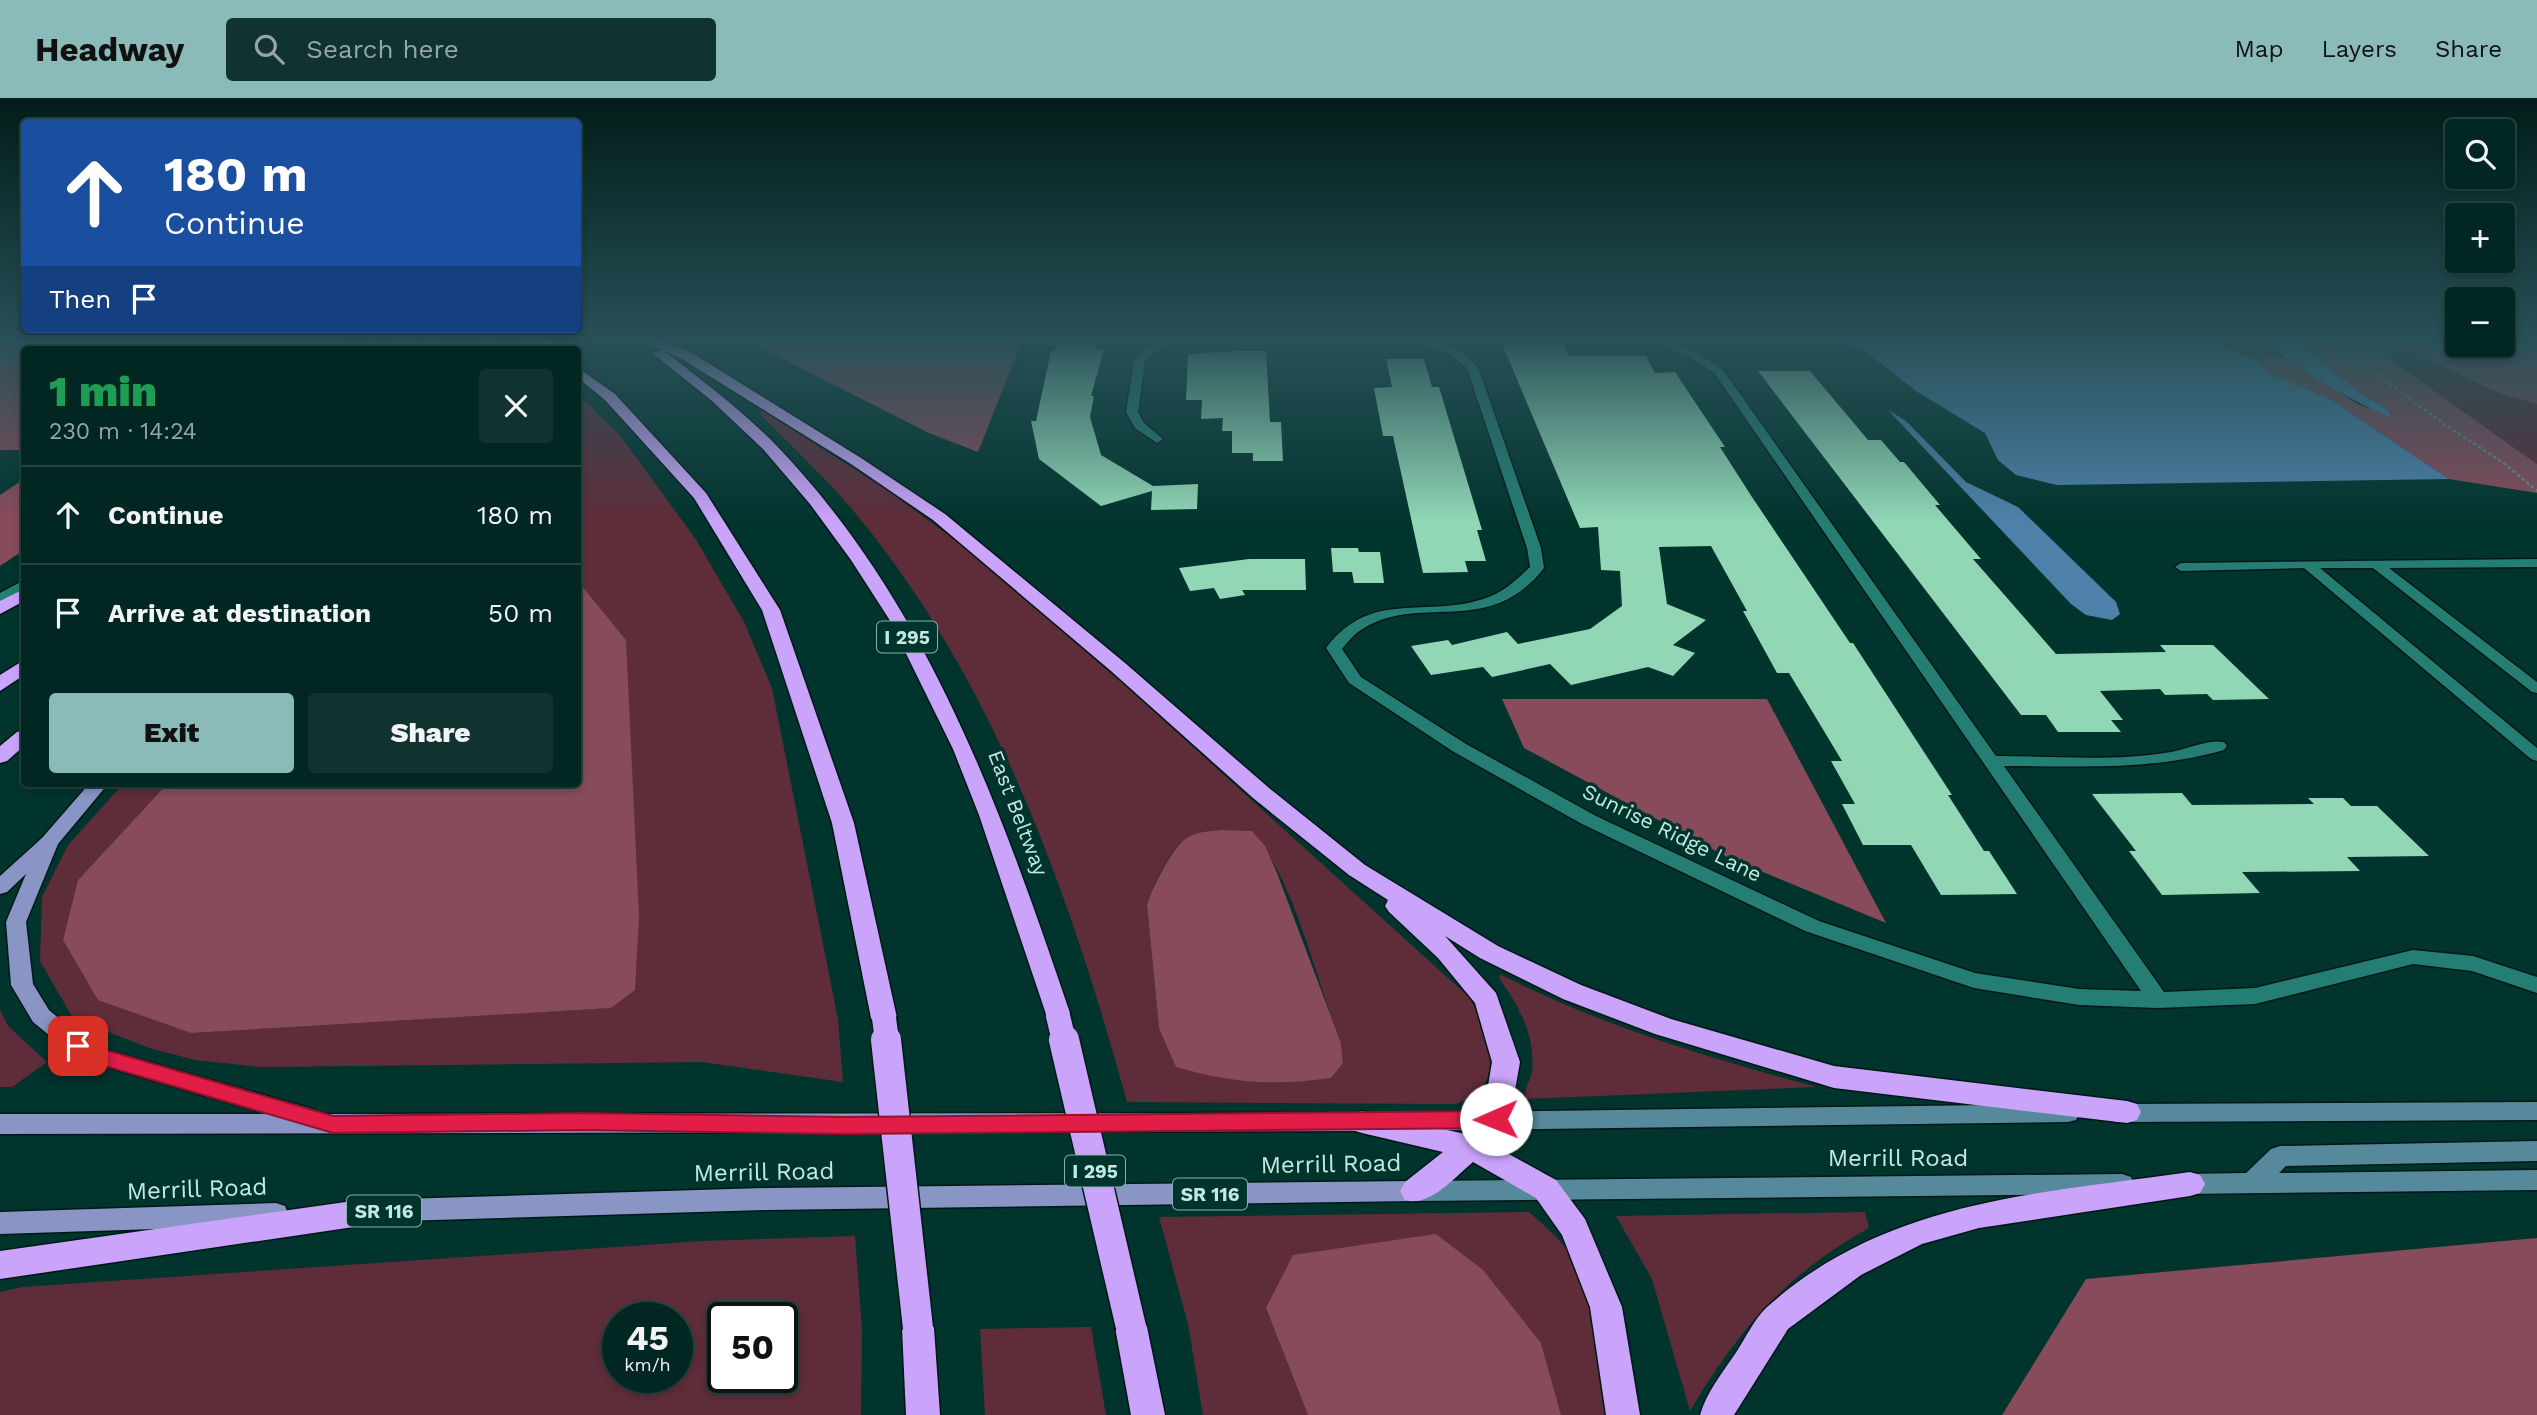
<!DOCTYPE html>
<meta charset="utf-8">
<style>
:root{--surface:#022722;--page:#10332f;--text:#f1f3f6;--muted:#96a5a5;--line:#234440;--accent:#8bbbb9}
body{margin:0;font-family:"Work Sans",sans-serif;background:var(--page);color:var(--text);height:100vh;display:flex;flex-direction:column;font-size:26px;white-space:nowrap}
*{box-sizing:border-box;margin:0}
p{font-size:23px;color:var(--muted)}
.icon{flex:none;width:38px;height:38px;fill:none;stroke:currentColor;stroke-width:2;stroke-linecap:round;stroke-linejoin:round}
.map{position:relative;flex:1;overflow:hidden}
.panel{position:absolute;left:21px;top:248px;width:560px;height:441px;display:flex;flex-direction:column;background:var(--surface);border-radius:7px;box-shadow:0 4px 10px #0003,0 0 0 2px var(--line)}
.panel>*{flex:none}
.banner{position:absolute;left:21px;top:21px;width:560px;height:214px;border-radius:7px;box-shadow:0 4px 10px #0003,0 0 0 2px var(--line);background:#1a4fa0;color:#fff;overflow:hidden}
.buttons{position:absolute;left:2445px;top:21px;display:grid;gap:14px}
.buttons a{display:grid;place-items:center;width:70px;height:70px;border-radius:7px;background:var(--surface);box-shadow:0 4px 10px #0003,0 0 0 2px var(--line);font-size:35px}
.speed{position:absolute;left:602px;top:1204px;display:flex;gap:14px;font-size:35px;font-weight:700;text-align:center}
.speed>*{display:grid;place-content:center;width:91px;height:91px;border-radius:50%;background:var(--surface);box-shadow:0 4px 10px #0003,0 0 0 2px var(--line);line-height:1}
.speed small{font-size:18px;font-weight:400}
.speed .limit{border:4px solid #111;border-radius:10px;background:#fff;color:#111}
.pin{position:absolute;display:grid;place-items:center;width:60px;height:60px;color:#fff;margin:-30px;border-radius:14px;box-shadow:0 4px 10px #0006}
.me{position:absolute;width:77px;margin:-38px;rotate:269deg;stroke-linejoin:round;filter:drop-shadow(0 0 5px #0008)}
.turn{display:flex;align-items:center;gap:24px;height:147px;padding:0 28px;font-size:32px}
.turn .icon{width:91px;height:91px;stroke-width:2.5}
.turn b{display:block;font-size:49px;line-height:60px}
.then{display:flex;align-items:center;height:66px;padding:0 28px;background:#0003;gap:14px;font-size:26px}
.round{display:grid;place-items:center;flex:none;width:74px;height:74px;border-radius:7px;background:var(--page)}
.head{display:flex;align-items:center;justify-content:space-between;height:119px;padding:0 28px}
h1{font-size:42px;font-weight:800;line-height:52px;color:#1e9e55}
.cta{display:flex;gap:14px;margin-top:auto;padding:14px 28px}
.cta a{flex:1;height:80px;border-radius:7px;background:var(--accent);color:#111;font-size:28px;font-weight:800;line-height:80px;text-align:center}
.cta a+a{background:var(--page);color:var(--text)}
ul{padding:0;list-style:none}
li{display:flex;align-items:center;gap:21px;height:98px;padding:0 28px;border-top:2px solid var(--line)}
li div{flex:1}
li b{display:block;font-size:26px}
li em{font-style:normal}
header{display:flex;align-items:center;gap:42px;box-sizing:border-box;height:98px;padding:0 35px;background:var(--accent);color:#111}
header strong{font-size:33px}
nav{display:flex;gap:38px;margin-inline-start:auto;font-size:24px}
.search{width:490px;height:63px;background:var(--page);display:flex;align-items:center;gap:18px;box-sizing:border-box;padding:0 24px;border-radius:7px;color:var(--muted);font-size:26px}
.map>svg:first-child{display:block}
</style>
<header>
<strong>Headway</strong>
<div class="search"><svg class="icon" aria-label="search" viewBox="0 0 24 24"><circle cx="10" cy="10" r="6"/><path d="M15 15l6 6"/></svg>Search here</div>
<nav><a>Map</a><a>Layers</a><a>Share</a></nav>
</header>
<div class="map">
<svg width="2537" height="1317" viewBox="0 0 2537 1317">
<rect width="100%" height="100%" fill="#02342e"/>
<path fill="#5f2c3a" fill-rule="evenodd" d="M2208 240H2260L2281 257 2263 258 2255 262Z
M2360 240H2384L2501 296 2537 306V366Z
M578 297 619 336 695 440 744 524 772 590 838 921 843 984 701 964 260 969 195 962 149 950 73 920 40 863 42 799 68 747 123 686H167L78 782 191 935 610 910 634 892 626 542 578 483Z
M763 313 887 392 966 450 1129 591 1469 899C1489 933 1510 996 1453 1006L1127 1004C1069 793 994 581 852 411 823 377 790 347 759 315ZM1221 732 1251 733C1295 781 1316 883 1341 945L1343 965 1159 930 1147 807C1152 790 1169 754 1183 743 1194 734 1208 733 1221 732Z
M1500 876C1601 928 1707 959 1816 989L1526 1001C1523 991 1530 984 1532 974 1536 938 1519 908 1499 880Z
M0 912 8 928 47 964 12 989H0Z
M1529 1114C1546 1129 1564 1144 1576 1165 1601 1208 1600 1269 1605 1317H1561L1541 1245 1266 1210 1308 1317H1203L1188 1226 1159 1119Z
M1865 1114 1869 1130C1785 1177 1739 1231 1690 1313L1652 1181 1616 1118Z
M855 1138 862 1231 861 1317H0V1194L22 1189 704 1143ZM618 1220H677V1279H618ZM723 1220H782V1279H723Z
M1091 1229 1106 1317H985L980 1231Z"/>
<path fill="#884b5b" d="M0 240H354L336 252H24V352H0Z
M741 240H1023L978 354 929 335Z
M2292 240H2360L2537 366V395L2449 381 2330 301 2269 275 2255 262C2290 243 2334 297 2365 309 2372 311 2380 311 2387 311L2363 297Z
M2384 240H2457V247H2502L2503 240H2537V306L2501 296Z
M24 381V452L0 468V397Z
M578 483 626 542 639 818 635 892 611 910 191 935 98 902 63 842 78 782 167 686H578Z
M1502 601H1767L1886 825 1727 759 1524 650Z
M1221 732 1252 733 1265 748 1277 775 1341 945 1343 965 1331 980C1275 988 1231 985 1176 969L1159 930 1147 807C1151 792 1171 753 1183 743 1193 734 1208 733 1221 732Z
M1436 1136 1483 1172 1541 1245 1561 1317H1308L1266 1210 1293 1157Z
M2537 1140V1317H2002L2086 1181Z"/>
<path fill="#4d81aa" d="M1827 240H2208L2255 262 2269 275 2330 301 2449 381 2057 387 2016 377 1998 362 1985 335 1916 293 1865 253Z
M2260 240H2292L2363 297 2387 311 2392 320C2346 300 2299 272 2260 240Z
M1888 312 1906 323 1966 384 2018 409 2116 504 2120 516 2112 522 2086 517 2071 506Z"/>
<path fill="#91d7b6" d="M1507 240H1560L1569 258H1646L1655 275 1675 274 1725 349H1720L1752 399 1850 545H1853L1952 697H1948L1984 753H1989L2017 796 1941 797 1911 747H1863L1842 706H1855L1831 663H1842L1789 575H1777L1743 513H1747L1711 448 1659 449 1667 506 1706 522 1673 547 1695 555 1673 578 1648 569 1571 587 1550 566 1492 579 1483 569 1431 577 1411 548 1448 542 1452 547 1507 534 1518 546 1590 531 1622 508 1620 473 1601 472 1598 429 1580 430 1502 246H1510Z
M1059 244 1097 245 1095 251H1104L1091 298H1094L1090 319 1101 357 1153 388 1198 386 1197 411 1151 412 1152 393 1101 408 1039 361 1031 323H1036L1051 253H1055Z
M1236 253H1266L1270 324H1281L1283 363H1253V355H1232V333H1222L1223 320 1201 321 1202 302H1186L1188 256Z
M1386 261H1424L1432 289H1439L1482 432H1477L1486 463H1465L1468 474 1423 475 1393 338H1383L1374 290 1392 289Z
M1758 273H1810L1868 342H1881L1900 364H1904L1940 407H1935L1981 461H1973L2056 556 2166 554 2160 547H2213L2269 601 2213 602 2207 596 2165 597 2160 591 2100 593 2123 622H2111L2121 634H2058L2046 617H2021Z
M1331 450H1358L1359 454H1380L1384 485H1354L1352 474H1333Z
M1249 461H1305L1306 492H1242L1245 497 1220 501 1214 490 1190 493 1179 470Z
M2182 695 2192 707 2314 706 2308 700H2343L2351 708H2377L2429 758 2347 759 2360 773 2242 774 2260 795 2162 797 2129 753H2136L2092 696Z"/>
<g fill="none" stroke-linecap="round" stroke-linejoin="round">
<g stroke="#001916" stroke-width="3">
<path id="service" d="M2537 461V469L2389 470 2537 584V595L2532 594 2373 470H2320L2537 650V663L2531 661 2304 470 2181 473 2175 469 2181 465Z"/>
</g>
<g stroke="#001916" stroke-width="3">
<path id="minor" d="M1179 240H1195L1155 252 1145 263 1138 314 1144 325 1163 341 1157 345 1135 330 1126 314 1134 263 1147 248Z
M1399 240C1429 238 1458 245 1478 269L1541 450 1544 470C1488 542 1420 493 1361 532 1354 536 1348 544 1342 551L1361 579 1466 646 1596 718 1819 823 1975 875 2079 891 2141 893 1715 276 1692 260 1644 240C1672 238 1700 256 1723 272L1996 658C2054 658 2114 664 2171 654 2187 651 2209 641 2224 644L2227 648 2224 652C2151 673 2079 668 2004 668L2164 894 2255 890 2413 852 2473 858 2537 879V895L2472 873 2413 866 2255 906 2158 910 2079 907 1974 890 1805 833 1582 726 1454 654 1349 585 1326 550C1371 490 1427 521 1486 500 1504 494 1516 482 1530 469L1527 450 1467 270 1446 254Z"/>
</g>
<g stroke="#001916" stroke-width="3">
<path id="tertiary" d="M370 240H382L367 252H355Z
M24 482V492L0 506V495Z"/>
</g>
<g stroke="#001916" stroke-width="3">
<path id="secondary" d="M2537 1004V1022L2117 1024 2109 1022 2105 1015 2109 1008 2117 1006Z
M2068 1006 2076 1008 2080 1015 2076 1022 2068 1024 1386 1033 1378 1031 1374 1024 1378 1017 1386 1015Z
M2537 1043V1063L2286 1068 2279 1075 2537 1072V1092L2182 1096 2173 1093 2170 1086 2173 1079 2182 1076 2246 1075 2271 1051 2280 1048Z
M2122 1076 2131 1079 2134 1086 2131 1093 2122 1096 1415 1103 1406 1100 1403 1093 1406 1086 1415 1083Z"/>
</g>
<g stroke="#001916" stroke-width="3">
<path id="primary" d="M89 686H108L58 746 26 824 33 886 49 912 92 948 312 1011 322 1016 1362 1015 1370 1017 1374 1024 1370 1031 1362 1033 0 1036V1016H267L77 960 33 924 11 887 6 824 26 776 7 794 0 796V778L42 740Z
M1415 1083 1424 1086 1427 1093 1424 1100 1415 1103 768 1112 367 1124 358 1121 355 1113 358 1105 367 1102 768 1090Z
M276 1105 285 1108 288 1116 285 1124 276 1127 0 1136V1114Z"/>
</g>
<g stroke="#001916" stroke-width="3">
<path id="motorway" d="M404 240H418L403 252H387Z
M427 240H441L428 252H413Z
M484 240H497L485 252H470Z
M640 240H656L692 255 861 360 945 416 1125 565 1269 690 1365 767 1498 848 1581 887 1671 921 1834 968 2127 1003 2137 1006 2141 1014 2137 1022 2127 1025 1834 990 1655 936 1563 901 1480 860 1445 838 1496 895 1520 964 1510 1021 1491 1046 1556 1082 1585 1121 1622 1209 1640 1317H1606L1590 1209 1562 1137 1536 1100 1473 1064C1455 1079 1429 1110 1405 1102L1400 1093 1405 1084 1443 1054 1362 1035 1352 1032 1348 1024 1352 1016 1362 1013 1465 1036 1483 1017 1492 964 1475 905 1438 860 1389 814 1385 808 1388 802 1349 777 1253 700 1111 573 933 422 851 366 682 261 664 253C702 282 740 311 774 345 929 505 1001 712 1071 918L1067 925 1058 928 1049 925 979 717 953 651 889 521 851 462 810 406 763 351 711 302 652 255 662 252Z
M578 270 615 296 706 395 780 512 854 725 897 920 893 927 884 930 875 927 871 920 832 725 762 512 694 400 605 302 578 280Z
M24 491V503L0 516V503Z
M24 562V577L0 593V577Z
M24 632V648L7 663 0 665V648L17 634Z
M2190 1074 2200 1077 2205 1086 2200 1095 2190 1098 1979 1130 1922 1146 1861 1177 1788 1231 1734 1317H1700C1707 1293 1723 1274 1737 1253 1746 1239 1755 1220 1767 1209 1888 1101 2038 1096 2190 1074Z
M374 1100 385 1104 389 1113 385 1122 374 1126 0 1181V1153Z
M1131 1214 1142 1218 1147 1229 1165 1317H1131L1115 1229 1120 1218Z
M918 1215 929 1219 934 1230 940 1317H906L902 1230 907 1219Z"/>
</g>
<path stroke="#618e87" stroke-width="2.5" stroke-dasharray="3.5 2.5" stroke-linecap="butt" d="M2327 240 2447 328 2505 366 2537 393"/>
<use href="#service" fill="#257e73" fill-rule="evenodd"/>
<use href="#minor" fill="#257e73" fill-rule="evenodd"/>
<use href="#tertiary" fill="#257e73" fill-rule="evenodd"/>
<use href="#secondary" fill="#57899c" fill-rule="evenodd"/>
<use href="#primary" fill="#8895c5" fill-rule="evenodd"/>
<use href="#motorway" fill="#caa4fb" fill-rule="evenodd"/>
<g stroke="#001916" stroke-width="17" stroke-linecap="butt">
<path id="motorway-bridge-far2" d="M529 240 548 252"/>
</g>
<g stroke="#001916" stroke-width="27" stroke-linecap="butt">
<path id="motorway-bridge-far1" d="M1058 918 1064 943
M884 920 887 943"/>
</g>
<g stroke="#001916" stroke-width="33" stroke-linecap="butt">
<path id="motorway-bridge" d="M886 942 918 1230
M1064 942 1131 1229"/>
</g>
<use href="#motorway-bridge-far2" stroke="#caa4fb" stroke-width="14"/>
<use href="#motorway-bridge-far1" stroke="#caa4fb" stroke-width="24"/>
<use href="#motorway-bridge" stroke="#caa4fb" stroke-width="30"/>
</g>
<linearGradient id="sky" x2="0" y2="1"><stop stop-color="#011d19"/><stop offset="0.57" stop-color="#285057"/><stop offset="1" stop-color="#285057" stop-opacity="0"/></linearGradient>
<rect width="2537" height="424" fill="url(#sky)"/>
<path fill="#e11d48" stroke="#92132f" stroke-width="2" d="M78 940 92 948 333 1018 582 1015 845 1019 1496 1013 1504 1015 1507 1021 1504 1027 1496 1030 845 1036 582 1032 333 1035 78 960 68 948 71 942Z"/>
<g text-anchor="middle" stroke-width="7" stroke-linejoin="round" paint-order="stroke">
<g fill="#02342e" stroke="#88b3ac" stroke-width="2">
<rect x="877" y="523.5" width="60" height="31" rx="5"/>
<rect x="1065" y="1057.5" width="60" height="31" rx="5"/>
<rect x="1173" y="1080.5" width="74" height="31" rx="5"/>
<rect x="347" y="1097.5" width="74" height="31" rx="5"/>
</g>
<g font-size="19" font-weight="bold" fill="#c2e9e2">
<text x="907" y="546">I 295</text>
<text x="1095" y="1080">I 295</text>
<text x="1210" y="1103">SR 116</text>
<text x="384" y="1120">SR 116</text>
</g>
<g font-size="21" fill="#c2e9e2" stroke="#02342e">
<text transform="translate(1018 715) rotate(69)" y="7">East Beltway</text>
<text transform="translate(1672 735) rotate(26)" y="7">Sunrise Ridge Lane</text>
</g>
<g font-size="24" fill="#c2e9e2" stroke="#02342e">
<text x="1898" y="1068">Merrill Road</text>
<text transform="translate(1331 1066) rotate(-1)" y="8">Merrill Road</text>
<text transform="translate(764 1074) rotate(-1)" y="8">Merrill Road</text>
<text transform="translate(197 1091) rotate(-2)" y="8">Merrill Road</text>
</g>
</g>
</svg>
<div class="buttons">
<a><svg class="icon" aria-label="search" viewBox="0 0 24 24"><circle cx="10" cy="10" r="6"/><path d="M15 15l6 6"/></svg></a>
<a>+</a>
<a>−</a>
</div>
<div class="speed"><div>45<small>km/h</small></div><div class="limit">50</div></div>
<div class="pin" style="left:78px;top:948px;background:#d93025"><svg class="icon" aria-label="arrive" viewBox="0 0 24 24"><path d="M6 21V4h12l-3 4 3 4H6"/></svg></div>
<svg class="me" style="left:1496px;top:1021px" viewBox="-20 -20 40 40"><circle r="19" fill="#fff"/><path d="M0-13L10 11 0 6-10 11z" fill="#e11d48"/></svg>
<div class="banner">
<div class="turn"><svg class="icon" aria-label="ahead" viewBox="0 0 24 24"><path d="M12 20V5M6 11l6-6 6 6"/></svg><div><b>180 m</b>Continue</div></div>
<div class="then">Then<svg class="icon" aria-label="arrive" viewBox="0 0 24 24"><path d="M6 21V4h12l-3 4 3 4H6"/></svg></div>
</div>
<section class="panel">
<div class="head"><div><h1>1 min</h1><p>230 m · 14:24</p></div><a class="round"><svg class="icon" aria-label="close" viewBox="0 0 24 24"><path d="M6 6l12 12M18 6L6 18"/></svg></a></div>
<ul>
<li><svg class="icon" aria-label="ahead" viewBox="0 0 24 24"><path d="M12 20V5M6 11l6-6 6 6"/></svg><div><b>Continue</b></div><em>180 m</em></li>
<li><svg class="icon" aria-label="arrive" viewBox="0 0 24 24"><path d="M6 21V4h12l-3 4 3 4H6"/></svg><div><b>Arrive at destination</b></div><em>50 m</em></li>
</ul>
<div class="cta"><a>Exit</a><a>Share</a></div>
</section>
</div>
